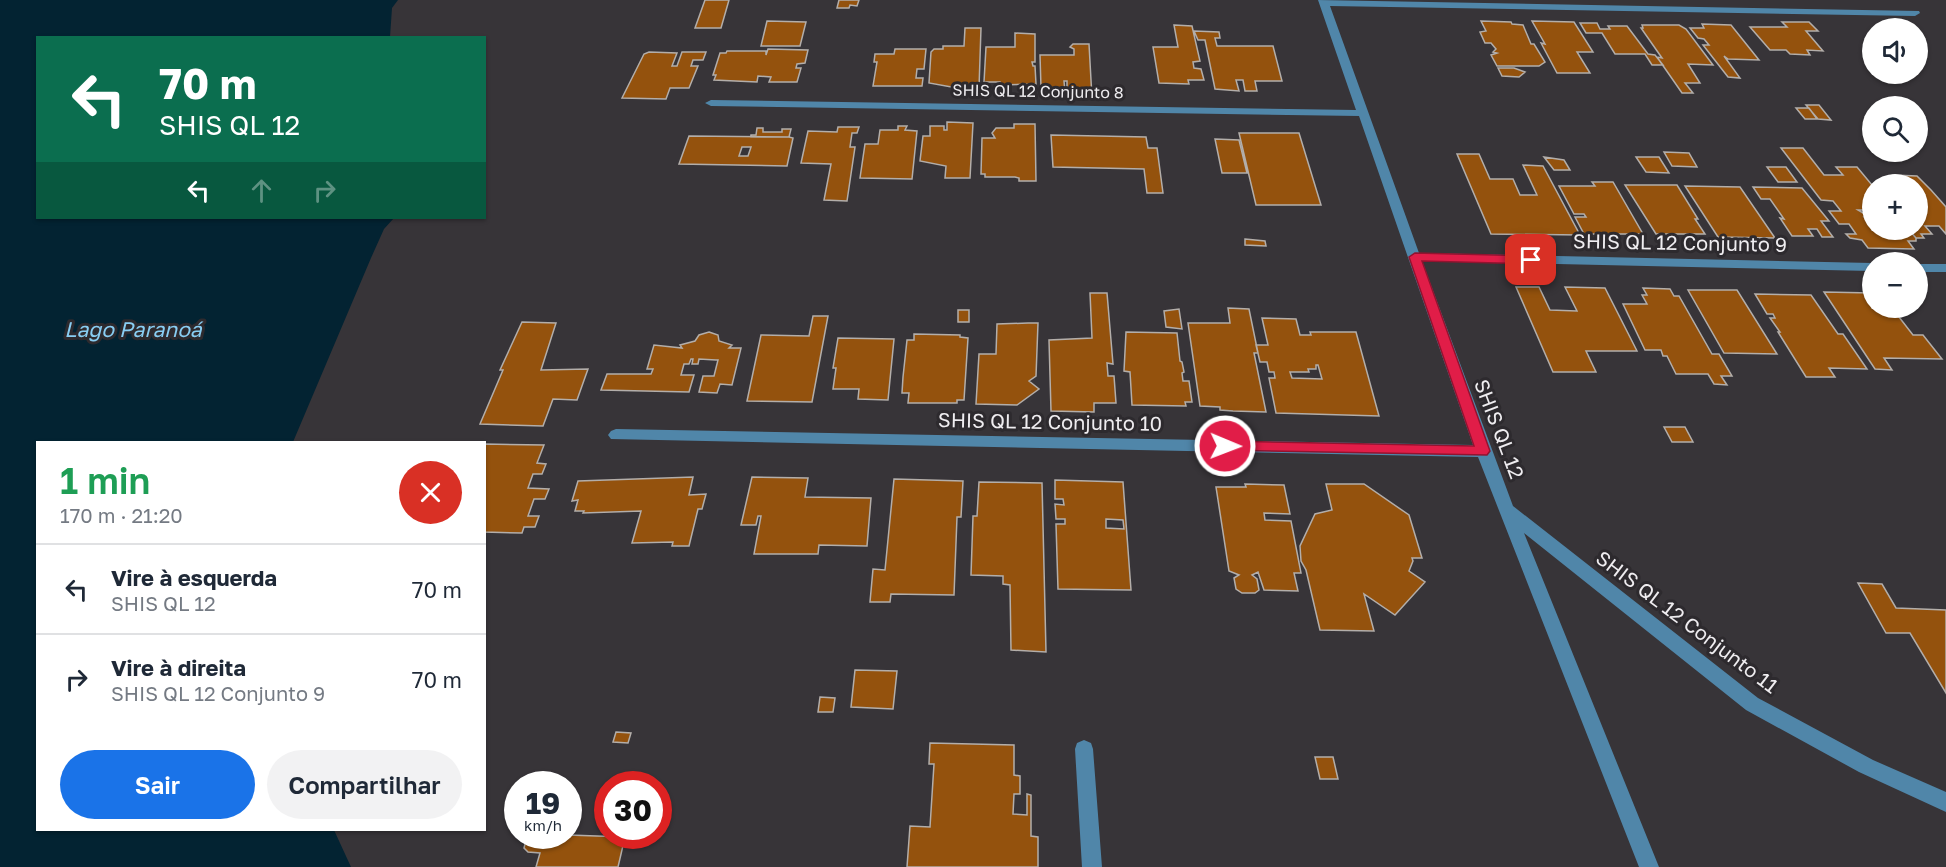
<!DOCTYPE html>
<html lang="pt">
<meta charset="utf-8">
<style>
:root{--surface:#fff;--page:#f2f2f3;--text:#1f2937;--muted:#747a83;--line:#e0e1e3;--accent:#1a73e8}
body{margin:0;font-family:"Golos Text",sans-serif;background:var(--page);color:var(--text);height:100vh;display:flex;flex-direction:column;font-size:22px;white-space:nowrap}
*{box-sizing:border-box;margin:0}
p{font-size:20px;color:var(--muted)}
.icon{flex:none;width:33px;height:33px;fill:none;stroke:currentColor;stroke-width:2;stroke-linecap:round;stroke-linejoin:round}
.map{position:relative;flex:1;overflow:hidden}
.drawer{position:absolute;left:36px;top:441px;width:450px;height:390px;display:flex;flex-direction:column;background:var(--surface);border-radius:0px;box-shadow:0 2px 4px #0004}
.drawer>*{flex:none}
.top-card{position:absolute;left:36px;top:36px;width:450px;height:183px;border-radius:0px;box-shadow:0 2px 4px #0004;background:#0b6e4f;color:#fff;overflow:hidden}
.tools{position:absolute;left:1862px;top:18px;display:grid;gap:12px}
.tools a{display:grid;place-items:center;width:66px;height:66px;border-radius:50%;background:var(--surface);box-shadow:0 2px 4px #0004;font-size:30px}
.speed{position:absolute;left:504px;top:771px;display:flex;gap:12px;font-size:30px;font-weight:700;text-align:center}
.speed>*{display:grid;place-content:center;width:78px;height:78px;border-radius:50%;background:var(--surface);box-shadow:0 2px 4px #0004;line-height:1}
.speed small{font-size:15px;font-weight:400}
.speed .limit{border:9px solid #d22;background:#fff;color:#111}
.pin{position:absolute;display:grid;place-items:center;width:51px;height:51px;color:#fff;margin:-26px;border-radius:12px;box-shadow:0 3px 9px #0006}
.me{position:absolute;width:66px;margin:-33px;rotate:91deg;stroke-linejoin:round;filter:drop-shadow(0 0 4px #0008)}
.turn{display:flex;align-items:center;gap:21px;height:126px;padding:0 24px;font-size:27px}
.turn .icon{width:78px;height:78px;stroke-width:2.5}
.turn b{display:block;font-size:42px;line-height:51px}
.lanes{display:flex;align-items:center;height:57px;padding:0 24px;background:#0003;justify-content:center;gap:30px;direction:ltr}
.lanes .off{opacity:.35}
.round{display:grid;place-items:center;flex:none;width:63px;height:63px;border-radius:32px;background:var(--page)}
.headline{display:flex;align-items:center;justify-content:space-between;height:102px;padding:0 24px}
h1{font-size:36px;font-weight:600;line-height:45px;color:#1e9e55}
.cta{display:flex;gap:12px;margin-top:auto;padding:12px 24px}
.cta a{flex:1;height:69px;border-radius:36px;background:var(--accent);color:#fff;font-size:24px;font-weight:600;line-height:69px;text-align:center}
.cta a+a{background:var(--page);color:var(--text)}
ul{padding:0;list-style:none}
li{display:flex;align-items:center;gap:18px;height:90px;padding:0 24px;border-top:2px solid var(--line)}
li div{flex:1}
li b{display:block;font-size:22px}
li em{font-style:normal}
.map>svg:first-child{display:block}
</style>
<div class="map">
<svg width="1946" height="867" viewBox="0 0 1946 867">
<rect width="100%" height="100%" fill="#373438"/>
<path fill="#032332" d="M0 0H398L392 8 390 37 38 38V218H394L384 229 371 258 293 442H38V830H334L351 867H0Z"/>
<path fill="#94520d" stroke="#b3aeaa" stroke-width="1.5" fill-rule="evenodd" d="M705 0H729L721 28H695Z
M839 0H859L857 6 850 5 849 8H837Z
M767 21 806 22 800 46H761Z
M1481 21 1511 22 1512 24 1523 25 1531 44H1534L1545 62 1539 66H1497L1491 55 1497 53 1493 52 1496 49 1491 43H1485L1480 32 1486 31Z
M1532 21 1574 22 1593 52H1577L1590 73H1557L1541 43 1545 44Z
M1782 22H1809L1818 31H1806L1823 51 1807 50 1810 55 1790 54 1786 50H1770L1750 27H1787Z
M1580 23H1597L1600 29H1610L1608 26H1627L1648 54 1655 55 1663 65H1652L1645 54H1615L1602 33H1586Z
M1702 24 1731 25 1759 60 1728 59 1724 56 1740 78 1728 77 1703 45H1709L1704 39 1698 38 1690 28H1704Z
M1174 25 1192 26 1200 61 1193 62 1194 68 1201 69 1204 80H1188L1189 84 1159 83 1153 47H1178Z
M1642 25H1679L1686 29 1713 65 1688 64 1700 83H1685L1693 93H1682L1657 57 1662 58 1641 28H1643Z
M965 28H981L979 88H957L929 83 931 52 934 49H943V46H964Z
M1194 31 1219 32 1220 38H1215L1217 46H1273L1282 81H1255L1257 91H1245L1243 80H1236L1239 91 1215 89 1205 40H1198Z
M1015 33 1035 34V62H1032L1033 66H1035L1036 84 1000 85V82H984L986 47H1015Z
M1073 44H1089L1092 98 1067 97V81H1064L1065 92H1053L1052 88H1041L1040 55H1074V49L1070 47Z
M768 49 808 50 805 63 797 64 796 68H801L797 82H769L771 77 758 76 757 82 714 80 716 75H713L720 53H726L727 51H766V55Z
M895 49H926L924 69H917L916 78H923L922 86H873L877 62H874L875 54H894Z
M649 52 677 53 672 66H677L682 52H706L703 60H693L691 66H698L689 88H670L666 99 622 98 644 54Z
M1498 68H1514L1525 72 1519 77 1502 76Z
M1806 105H1819L1831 120 1818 119Z
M1796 108H1809L1817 119H1805Z
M947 122 973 123 970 178H945L946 166 920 161 923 136H930V126H944V130H947Z
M1014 124H1035L1036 181H1019V178L1015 177H985V174H981L982 138H995L992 133 996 128H1014Z
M898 126H907L905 130 917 131 912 179 860 178 865 144H878L880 130H898Z
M838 127H859L857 133H852L850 147H855L847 201 824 200 831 164 801 163 808 131 837 132Z
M757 128H763V132H782V129H791L789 137H751V135H756Z
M1239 133H1299L1321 205H1256Z
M1051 135 1146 137 1148 148H1157L1163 193H1147L1144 169 1053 167Z
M689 136 789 137 793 138 787 166 679 164ZM742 147H751L748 156H739Z
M1215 139 1239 140 1247 173H1222Z
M1781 148H1803L1824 175H1843L1836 167H1857L1872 185V213L1870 210H1858L1870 217H1864L1867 221H1872V230H1909L1916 238V241H1908L1914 249 1868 248 1862 240 1850 238 1846 234H1856L1849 224H1839L1829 211H1841L1833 201 1821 200Z
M1664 152 1689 153 1697 167 1672 166Z
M1457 154H1479L1490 179H1513L1520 195H1537L1523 165 1543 166 1580 235 1491 234Z
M1544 157 1564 160 1570 170H1554Z
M1636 157H1659L1669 173 1646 172Z
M1767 167H1786L1797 182H1778Z
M1893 175 1917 176 1931 190 1946 207V234L1939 226H1925L1932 234H1921L1924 238H1916L1909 230H1917V184H1901Z
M1592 182H1613L1643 234H1584L1575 217H1586L1584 214H1574L1559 186H1595Z
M1625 185H1677L1698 219H1695L1705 234H1656Z
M1685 186 1740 187 1775 238 1718 237Z
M1753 187 1802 188 1829 221H1821L1833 237H1822L1817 229H1808L1813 236H1792L1780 218 1784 219 1770 199H1761Z
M1245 239 1265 241 1266 246 1245 245Z
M1516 287H1539L1550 310 1577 311 1565 287 1605 288 1637 351H1586L1596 372H1553Z
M1643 288 1670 289 1674 296H1679L1712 354H1719L1732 376H1721L1727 385 1714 384 1708 374H1676L1667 356H1663L1661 350H1645L1623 304H1647L1642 295H1647Z
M1688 290H1737L1777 354 1724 353Z
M1824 292 1872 293V308H1892L1913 335H1923L1942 359 1884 358 1892 370 1875 369Z
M1090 293H1107L1113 364 1107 363 1108 376H1114L1116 403H1094V412L1051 411 1049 340 1092 338Z
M1755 294 1811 295 1838 334H1843L1867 369 1829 368 1835 377H1806L1778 332H1780L1770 318H1775L1773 314H1767Z
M1228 308 1249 309 1258 353H1254L1266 412 1233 411 1220 410V407L1200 406 1188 323H1230Z
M1179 309 1182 329 1166 327 1164 311Z
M958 310H969V322H958Z
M813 316H828L812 402 747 401 761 335 809 336Z
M1262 318 1296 319 1300 335H1311L1310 332H1356L1379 416 1276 413 1269 378H1275L1274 372H1269L1267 362H1260L1256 345H1268ZM1316 365H1318L1322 379 1292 378 1290 372H1309L1308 369H1316Z
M522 322 556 323 541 370 588 369 577 400 553 399 543 426 480 424 503 370H500Z
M1028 323H1038L1036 376 1029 381 1039 389 1017 405 976 404 979 354H996L997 324Z
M709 332 718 335 719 341 732 345 729 348H741L732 385 720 384 717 393 699 392 703 376H714L718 360H716L699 359 698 364H692L693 359H691L689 364H684L681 375H694L689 392 601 390 607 374H651L653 369H647L654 345 682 348 680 345 695 341 699 335Z
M1126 332 1177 333 1180 361 1182 362 1184 372 1182 373 1183 381H1189L1192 402H1185L1186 406 1132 405 1130 372 1124 371Z
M914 334 960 335V337L968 338 964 400H957V403H908L909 393H902L903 377 907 340H914Z
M838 338 894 339 888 400 858 399 859 389H833L836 368H833Z
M1664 427H1685L1693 442H1672Z
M484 444 544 445 537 463 546 464 542 474H533L528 488 549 489 545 499H534L528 516H539L535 527H524L522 533 484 532Z
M693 477 689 495 706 494 702 509H698L689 546H672L673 542 632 543 641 511 583 513 584 511H575L578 500 572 501 578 481Z
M752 477 808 478 805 497 871 498 867 546 819 545 818 554H754L761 516H758L756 525H741Z
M894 479 963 481 961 517H957L954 595 891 594 890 602H870L873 569 885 570Z
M1055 480 1123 482 1131 590 1058 589 1056 524H1065V519H1056L1055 504 1064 505 1063 499H1055ZM1106 519 1123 520 1124 529 1106 528Z
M979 482 1042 483 1046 652 1011 650 1010 585 1003 584V576L971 575 973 516H977Z
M1245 484 1284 485 1290 514 1264 513 1265 520 1291 521 1301 573H1294L1298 591 1264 590 1258 572 1252 575 1257 579 1259 590 1255 593H1242L1236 589 1234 578 1239 575 1229 571 1216 487H1246Z
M1326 484H1364L1409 515 1422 558H1412L1413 561 1409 571 1425 582 1395 615 1364 594 1374 631 1320 630 1306 570 1301 561 1300 546 1315 514 1332 510Z
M1858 583 1882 584 1896 608 1946 610V693L1910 633H1886Z
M855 670 897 671 893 709 851 707Z
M820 697 835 698 833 712H818Z
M616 732 631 733 628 743 613 742Z
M930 743 1014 745V775L1020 776V794H1014L1013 814 1027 815V794L1031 795V836L1038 837V867H907L910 826 930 827 934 764H929Z
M1315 757H1333L1338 779H1320Z
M568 835 625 837 618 867H536L540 853 528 852 524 848 526 840 532 836Z"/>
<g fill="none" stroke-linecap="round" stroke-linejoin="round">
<path fill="#5086a9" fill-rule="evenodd" d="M1318 0 1919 11 1920 13 1915 16 1330 6 1419 253 1872 263V271L1422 261 1513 506 1758 698 1873 760 1946 792V812L1859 772 1746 710 1524 533 1659 867H1639L1478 457 611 439 608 435 611 431 616 429 1473 445 1359 116 711 106 705 103 711 100 1356 110Z
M1917 264H1946V272H1917Z
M1084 740 1091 743 1093 749 1102 867H1082L1075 749 1077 743Z"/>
</g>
<path fill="#e11d48" stroke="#92132f" stroke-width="1.5" d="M1415 253 1531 256 1537 260 1531 264 1422 261 1490 451 1487 455 1220 450 1218 446 1225 441 1474 446 1409 257Z"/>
<g text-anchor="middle" stroke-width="6" stroke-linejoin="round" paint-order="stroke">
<g font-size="16" fill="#efedf0" stroke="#2d2a2e">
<text transform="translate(1038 91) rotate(1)" y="6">SHIS QL 12 Conjunto 8</text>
</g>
<g font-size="20" fill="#efedf0" stroke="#2d2a2e">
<text transform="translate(1680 243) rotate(1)" y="7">SHIS QL 12 Conjunto 9</text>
<text transform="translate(1050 422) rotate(1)" y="7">SHIS QL 12 Conjunto 10</text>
<text transform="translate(1499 429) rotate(69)" y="7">SHIS QL 12</text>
<text transform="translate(1687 622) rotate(37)" y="7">SHIS QL 12 Conjunto 11</text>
</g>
<g font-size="21" font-style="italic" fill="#88cdf2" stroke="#2d2a2e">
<text x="133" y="337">Lago Paranoá</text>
</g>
</g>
</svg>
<div class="tools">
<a><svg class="icon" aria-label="sound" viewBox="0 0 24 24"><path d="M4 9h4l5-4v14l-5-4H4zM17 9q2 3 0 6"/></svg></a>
<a><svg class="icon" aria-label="search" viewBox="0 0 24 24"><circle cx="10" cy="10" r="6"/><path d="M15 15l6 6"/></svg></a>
<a>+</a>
<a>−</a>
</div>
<div class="speed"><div>19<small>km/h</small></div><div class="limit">30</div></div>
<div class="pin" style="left:1531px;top:260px;background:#d93025"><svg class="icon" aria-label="arrive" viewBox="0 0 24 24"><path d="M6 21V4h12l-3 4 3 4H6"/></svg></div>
<svg class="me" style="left:1225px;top:446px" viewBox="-20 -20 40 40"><circle r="17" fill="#e11d48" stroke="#fff" stroke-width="3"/><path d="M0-11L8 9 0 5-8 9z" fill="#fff"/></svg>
<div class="top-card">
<div class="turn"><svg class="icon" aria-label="left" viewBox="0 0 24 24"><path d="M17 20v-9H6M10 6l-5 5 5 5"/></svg><div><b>70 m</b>SHIS QL 12</div></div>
<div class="lanes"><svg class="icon" aria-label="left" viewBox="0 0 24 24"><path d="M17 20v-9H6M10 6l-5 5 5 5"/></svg><svg class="icon off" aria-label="ahead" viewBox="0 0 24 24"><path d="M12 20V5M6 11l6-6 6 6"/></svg><svg class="icon off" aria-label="right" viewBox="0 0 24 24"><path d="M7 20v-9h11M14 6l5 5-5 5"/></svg></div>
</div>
<section class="drawer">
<div class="headline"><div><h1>1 min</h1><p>170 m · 21:20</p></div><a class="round" style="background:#d93025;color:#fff"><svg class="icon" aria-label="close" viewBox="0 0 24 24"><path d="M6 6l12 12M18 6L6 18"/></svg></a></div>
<ul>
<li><svg class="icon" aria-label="left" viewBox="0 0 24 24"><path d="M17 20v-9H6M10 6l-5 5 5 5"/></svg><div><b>Vire à esquerda</b><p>SHIS QL 12</p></div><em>70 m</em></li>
<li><svg class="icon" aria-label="right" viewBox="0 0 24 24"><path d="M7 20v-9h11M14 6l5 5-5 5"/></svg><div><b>Vire à direita</b><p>SHIS QL 12 Conjunto 9</p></div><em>70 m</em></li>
</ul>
<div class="cta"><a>Sair</a><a>Compartilhar</a></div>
</section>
</div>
